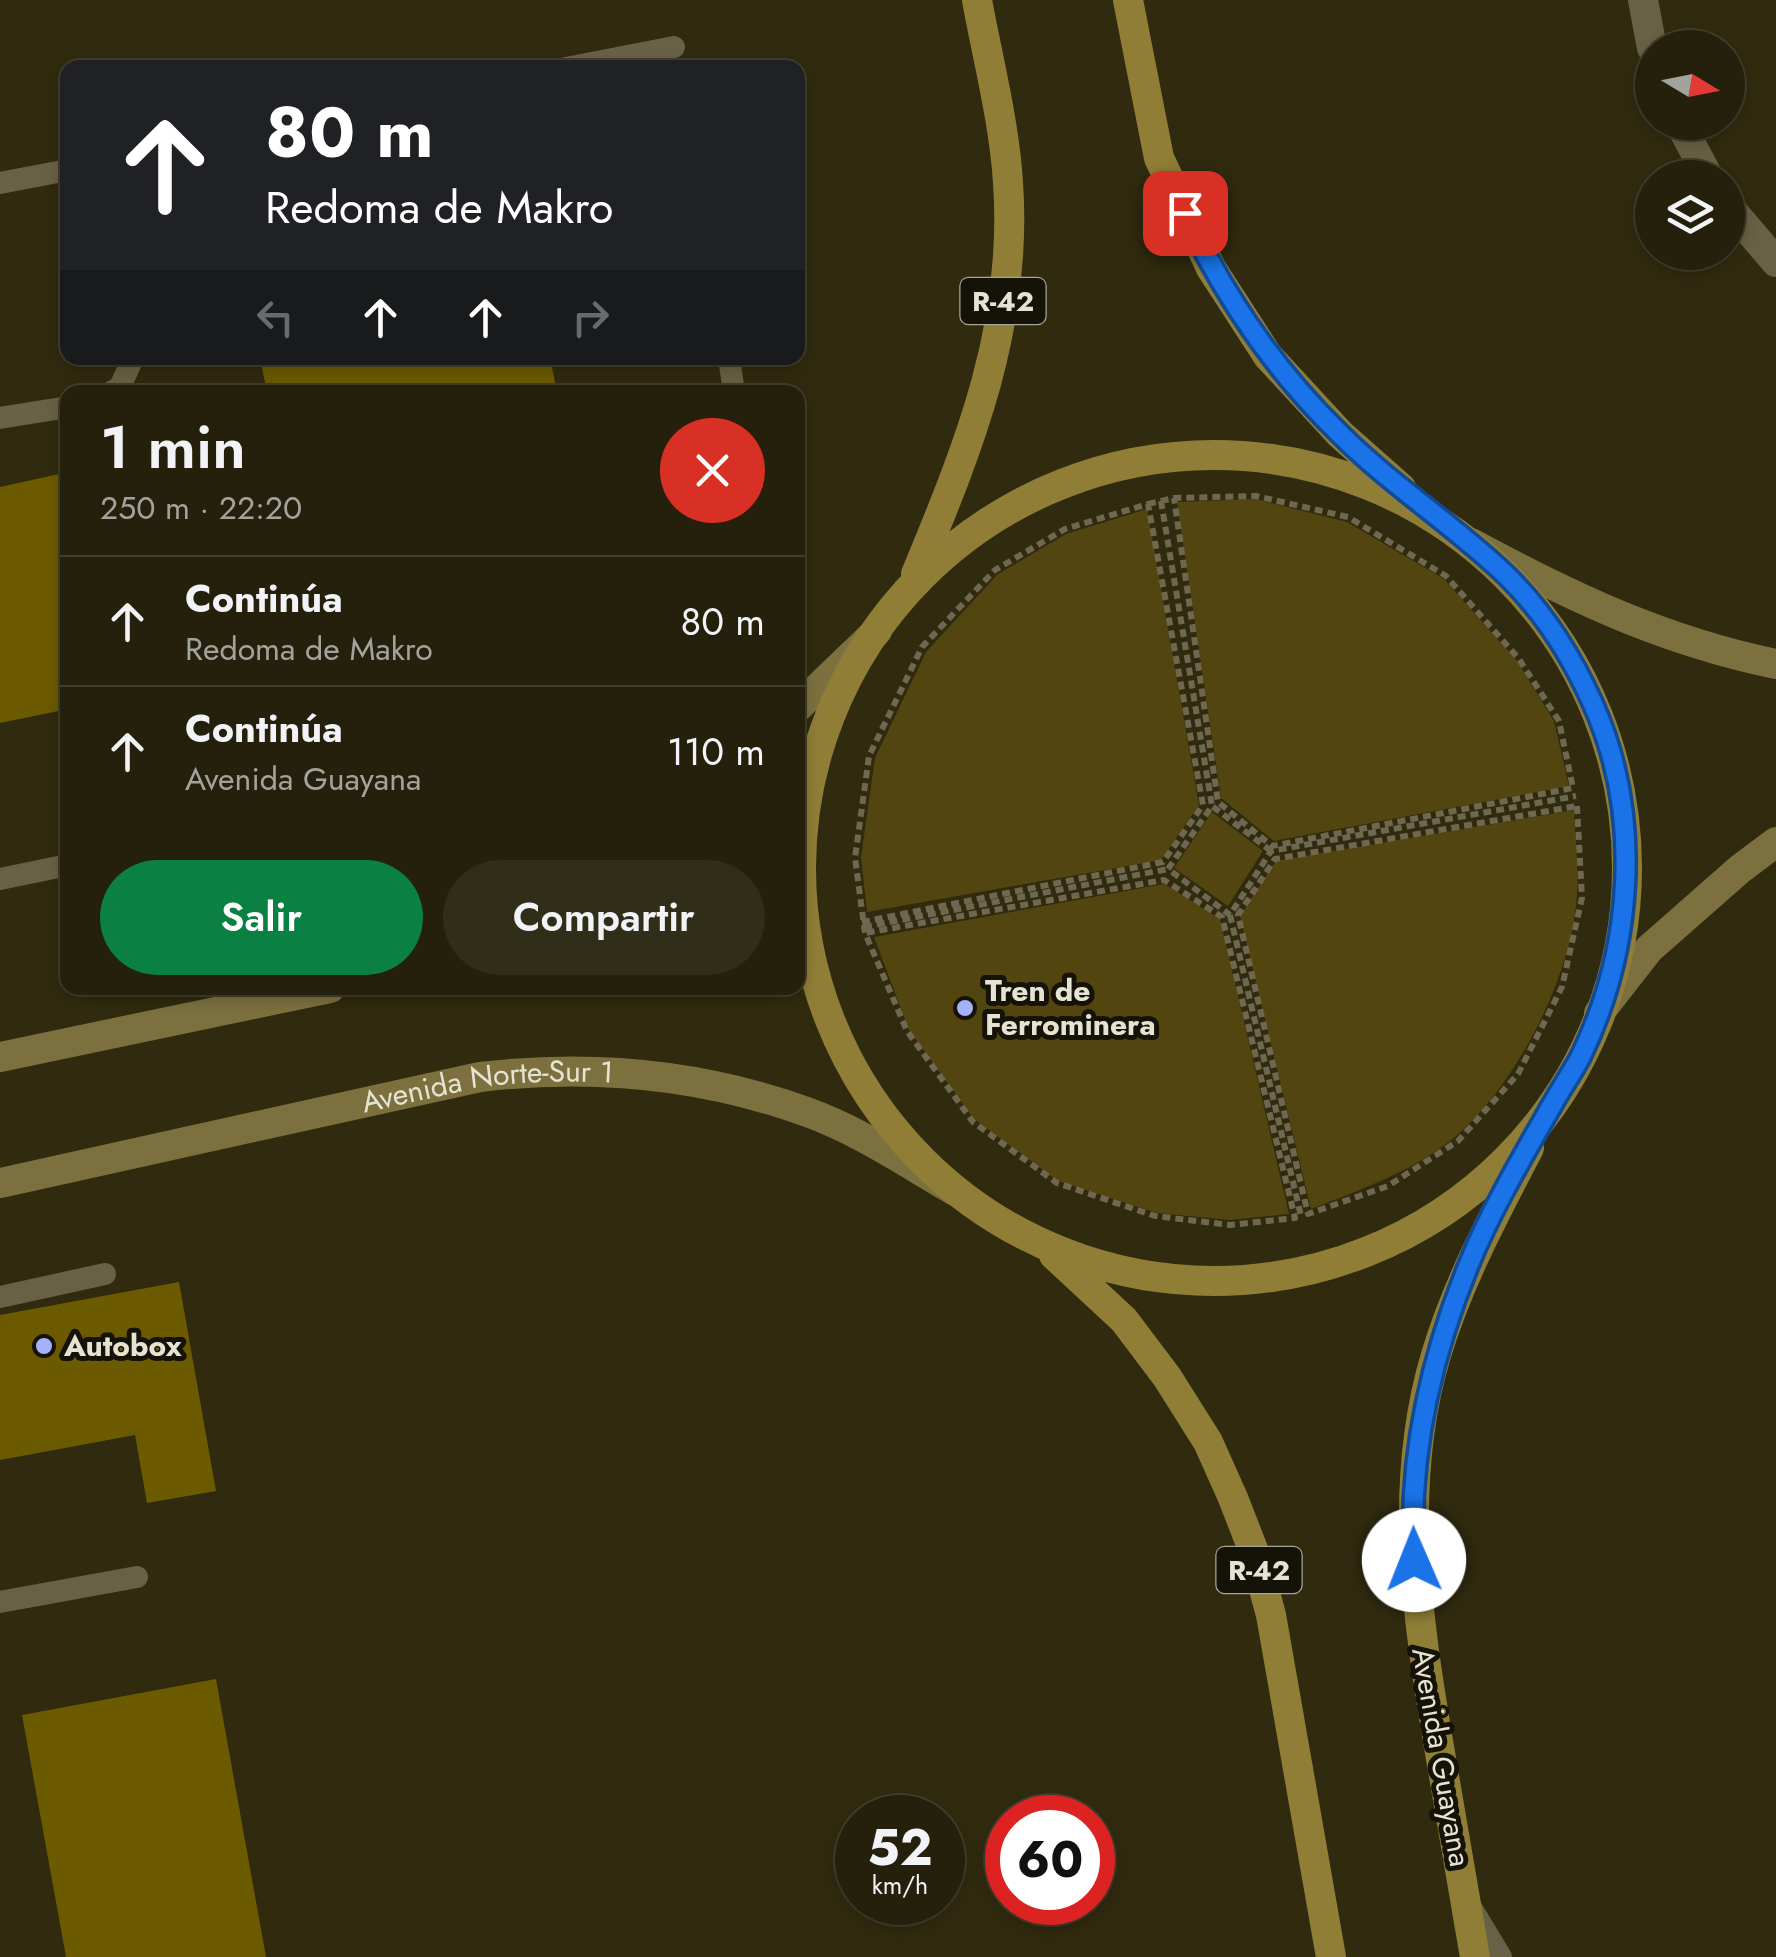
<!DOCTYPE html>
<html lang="es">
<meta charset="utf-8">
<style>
:root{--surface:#24200b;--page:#302d19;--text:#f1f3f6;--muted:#a3a39d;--line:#413e2c;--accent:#0b8043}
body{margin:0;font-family:Jost,sans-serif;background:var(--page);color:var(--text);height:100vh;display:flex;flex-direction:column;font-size:38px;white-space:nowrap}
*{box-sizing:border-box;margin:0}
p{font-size:32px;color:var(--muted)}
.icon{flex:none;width:55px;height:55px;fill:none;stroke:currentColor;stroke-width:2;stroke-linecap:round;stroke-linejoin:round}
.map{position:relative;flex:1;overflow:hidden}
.panel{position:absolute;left:60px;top:385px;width:745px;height:610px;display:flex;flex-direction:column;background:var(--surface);border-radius:20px;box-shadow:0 5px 15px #0003,0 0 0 2px var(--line)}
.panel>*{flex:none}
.top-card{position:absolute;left:60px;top:60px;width:745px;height:305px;border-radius:20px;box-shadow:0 5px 15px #0003,0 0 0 2px var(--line);background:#202124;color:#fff;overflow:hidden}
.needle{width:65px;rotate:100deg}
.fabs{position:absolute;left:1635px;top:30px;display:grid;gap:20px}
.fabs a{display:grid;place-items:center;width:110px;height:110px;border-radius:50%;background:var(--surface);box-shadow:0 5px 15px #0003,0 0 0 2px var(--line);font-size:50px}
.speed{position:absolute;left:835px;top:1795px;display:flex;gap:20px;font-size:50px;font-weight:700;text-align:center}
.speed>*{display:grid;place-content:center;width:130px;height:130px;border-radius:50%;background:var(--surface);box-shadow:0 5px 15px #0003,0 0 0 2px var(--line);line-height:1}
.speed small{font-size:25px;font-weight:400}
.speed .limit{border:15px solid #d22;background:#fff;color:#111}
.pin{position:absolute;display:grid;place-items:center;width:85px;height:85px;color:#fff;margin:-42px;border-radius:20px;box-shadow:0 5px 15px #0006}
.me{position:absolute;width:110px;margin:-55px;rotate:359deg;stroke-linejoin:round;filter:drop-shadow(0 0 8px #0008)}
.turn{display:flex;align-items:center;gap:35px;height:210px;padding:0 40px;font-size:45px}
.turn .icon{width:130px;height:130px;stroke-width:2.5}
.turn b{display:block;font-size:70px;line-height:85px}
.lanes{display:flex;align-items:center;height:95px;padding:0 40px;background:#0003;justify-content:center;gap:50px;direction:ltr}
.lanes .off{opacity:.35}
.round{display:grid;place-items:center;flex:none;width:105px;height:105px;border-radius:52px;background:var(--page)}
.overview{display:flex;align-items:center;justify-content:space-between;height:170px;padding:0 40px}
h1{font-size:60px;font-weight:600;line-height:75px}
.primary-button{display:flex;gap:20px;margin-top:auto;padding:20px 40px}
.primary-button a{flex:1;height:115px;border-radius:60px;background:var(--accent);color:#fff;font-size:40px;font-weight:600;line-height:115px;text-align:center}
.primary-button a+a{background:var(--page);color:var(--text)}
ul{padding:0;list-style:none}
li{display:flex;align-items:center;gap:30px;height:130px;padding:0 40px;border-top:2px solid var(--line)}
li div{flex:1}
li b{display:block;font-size:38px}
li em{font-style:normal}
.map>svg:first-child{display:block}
</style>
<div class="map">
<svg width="1776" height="1957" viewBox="0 0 1776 1957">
<rect width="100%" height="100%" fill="#302a0f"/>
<path fill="#52450f" d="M1255 499 1347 522 1444 579 1517 661 1554 721 1569 786 1274 841 1221 798 1177 502Z
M1147 509 1199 805 1161 860 867 912 861 857 875 758 926 652 998 574 1066 534Z
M1574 810C1575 838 1579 867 1577 895 1572 976 1517 1084 1455 1137 1414 1171 1360 1190 1311 1209L1240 916 1276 861Z
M1212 812 1263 851 1228 906 1174 868Z
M1164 884 1220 919 1289 1214 1230 1220 1157 1213 1058 1181 974 1119 909 1030 874 937Z"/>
<path fill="#6c5a01" d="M260 358H550L556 387 534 392H267Z
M68 472V709L0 723V487Z
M179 1282 216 1491 147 1503 135 1435 0 1460V1315Z
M216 1679 266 1957H66L22 1715Z"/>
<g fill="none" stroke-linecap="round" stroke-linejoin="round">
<path stroke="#6e6851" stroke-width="6" stroke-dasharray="8 5" stroke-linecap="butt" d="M1161 501 1212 806
M1148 504 1174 498 1256 496 1348 517 1446 576 1519 659 1559 721 1573 788 1272 846 1218 802 1174 498
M1577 806 1582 898 1562 987 1518 1074 1458 1141 1388 1186 1308 1214 1238 915 1275 859Z
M1271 851 1212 806 1168 869 1230 915 1271 851 1576 796
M1230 915 1301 1216
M862 922 1163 862 1203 805 1148 504 1065 529 995 570 922 647 869 756 855 858 865 933 907 1031 973 1122 1057 1183 1155 1216 1230 1225 1295 1218 1222 917 1164 880 865 933
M864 927 1168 869"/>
<path stroke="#686145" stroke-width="22" d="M566 68 674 47
M0 183 68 170
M729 358 734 392
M111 392 120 387 133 358
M0 418 68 407
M0 879 68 865
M0 1297 105 1274
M0 1602 137 1577
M1472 1909 1501 1957"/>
<path stroke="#686145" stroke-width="30" d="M1643 0 1652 48
M1679 122 1709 178
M1728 206 1776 262"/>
<g stroke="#7c703e" stroke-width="30">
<path d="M1471 543C1571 597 1664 641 1776 664"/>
<path d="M798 707 877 631"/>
<path d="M1599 1013 1649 949 1740 869 1776 842"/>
<path d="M0 1057 330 988"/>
<path id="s1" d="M0 1183 480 1077C590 1064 702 1074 807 1112 860 1131 908 1164 957 1192"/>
</g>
<path stroke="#907e37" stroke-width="30" d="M1128 0 1159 158 1211 268 1268 356 1340 434 1401 488
M801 868a413 413 0 1 1 826 0a413 413 0 1 1-826 0Z
M916 574C970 444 1018 326 1008 182 1004 121 988 60 977 0
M1054 1255 1124 1320 1167 1377 1208 1442 1233 1498 1254 1552 1271 1615 1331 1957
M1475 1957C1463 1887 1451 1817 1439 1747 1417 1617 1397 1485 1436 1355 1458 1282 1494 1215 1529 1148"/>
</g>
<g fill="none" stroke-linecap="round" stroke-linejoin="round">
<g stroke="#114b97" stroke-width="25">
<path id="route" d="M1185 213C1224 296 1274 370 1340 434 1392 486 1454 525 1506 575 1543 611 1572 657 1593 704 1643 816 1633 949 1580 1058 1571 1074 1561 1089 1552 1105 1524 1154 1490 1212 1469 1264 1431 1357 1408 1458 1414 1560"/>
</g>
<use href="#route" stroke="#1a73e8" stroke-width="18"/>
</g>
<g fill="#a4b2fc" stroke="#151207" stroke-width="4">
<circle cx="965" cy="1008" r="10"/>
<circle cx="44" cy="1346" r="10"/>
</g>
<g text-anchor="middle" stroke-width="10" stroke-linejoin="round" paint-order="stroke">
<g fill="#151207" stroke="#a8a496" stroke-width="2.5">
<rect x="960.5" y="278" width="85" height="46" rx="8"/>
<rect x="1216.5" y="1547" width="85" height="46" rx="8"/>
</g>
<g font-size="28" font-weight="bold" fill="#e7e3d3">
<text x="1003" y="311">R-42</text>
<text x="1259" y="1580">R-42</text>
</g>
<g font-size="30" font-weight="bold" fill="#e7e3d3" stroke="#151207" text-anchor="start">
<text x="985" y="1001">Tren de<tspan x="985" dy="34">Ferrominera</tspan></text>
<text x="64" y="1356">Autobox</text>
</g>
<g font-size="30" fill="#e7e3d3" stroke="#151207">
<text dy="10" stroke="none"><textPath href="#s1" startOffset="498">Avenida Norte-Sur 1</textPath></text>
<text transform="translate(1441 1757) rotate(80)" y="10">Avenida Guayana</text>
</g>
</g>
</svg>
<div class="fabs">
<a><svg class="needle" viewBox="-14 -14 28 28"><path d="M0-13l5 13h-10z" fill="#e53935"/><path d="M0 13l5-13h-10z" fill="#a3a39d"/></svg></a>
<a><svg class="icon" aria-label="layers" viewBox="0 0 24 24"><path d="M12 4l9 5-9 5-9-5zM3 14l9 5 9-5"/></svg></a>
</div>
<div class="speed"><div>52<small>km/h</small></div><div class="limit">60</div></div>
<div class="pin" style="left:1185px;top:213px;background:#d93025"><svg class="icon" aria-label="arrive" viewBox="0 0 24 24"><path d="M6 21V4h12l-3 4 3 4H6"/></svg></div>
<svg class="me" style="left:1414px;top:1560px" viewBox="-20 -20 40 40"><circle r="19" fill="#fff"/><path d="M0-13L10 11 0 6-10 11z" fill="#1a73e8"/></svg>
<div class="top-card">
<div class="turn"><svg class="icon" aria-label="ahead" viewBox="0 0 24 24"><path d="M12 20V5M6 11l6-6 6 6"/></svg><div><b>80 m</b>Redoma de Makro</div></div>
<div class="lanes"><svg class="icon off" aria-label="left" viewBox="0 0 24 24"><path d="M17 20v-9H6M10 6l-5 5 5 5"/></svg><svg class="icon" aria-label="ahead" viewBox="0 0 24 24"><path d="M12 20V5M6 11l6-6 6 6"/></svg><svg class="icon" aria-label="ahead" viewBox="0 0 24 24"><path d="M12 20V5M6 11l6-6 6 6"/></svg><svg class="icon off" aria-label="right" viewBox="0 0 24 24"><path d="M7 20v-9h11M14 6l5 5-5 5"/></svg></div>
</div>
<section class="panel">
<div class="overview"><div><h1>1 min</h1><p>250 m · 22:20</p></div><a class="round" style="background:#d93025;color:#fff"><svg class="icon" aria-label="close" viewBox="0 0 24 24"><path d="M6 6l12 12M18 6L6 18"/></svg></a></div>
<ul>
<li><svg class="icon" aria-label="ahead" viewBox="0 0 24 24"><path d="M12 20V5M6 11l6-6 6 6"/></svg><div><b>Continúa</b><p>Redoma de Makro</p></div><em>80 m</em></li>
<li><svg class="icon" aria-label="ahead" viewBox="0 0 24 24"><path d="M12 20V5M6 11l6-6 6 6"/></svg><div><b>Continúa</b><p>Avenida Guayana</p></div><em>110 m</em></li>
</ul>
<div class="primary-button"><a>Salir</a><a>Compartir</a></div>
</section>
</div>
